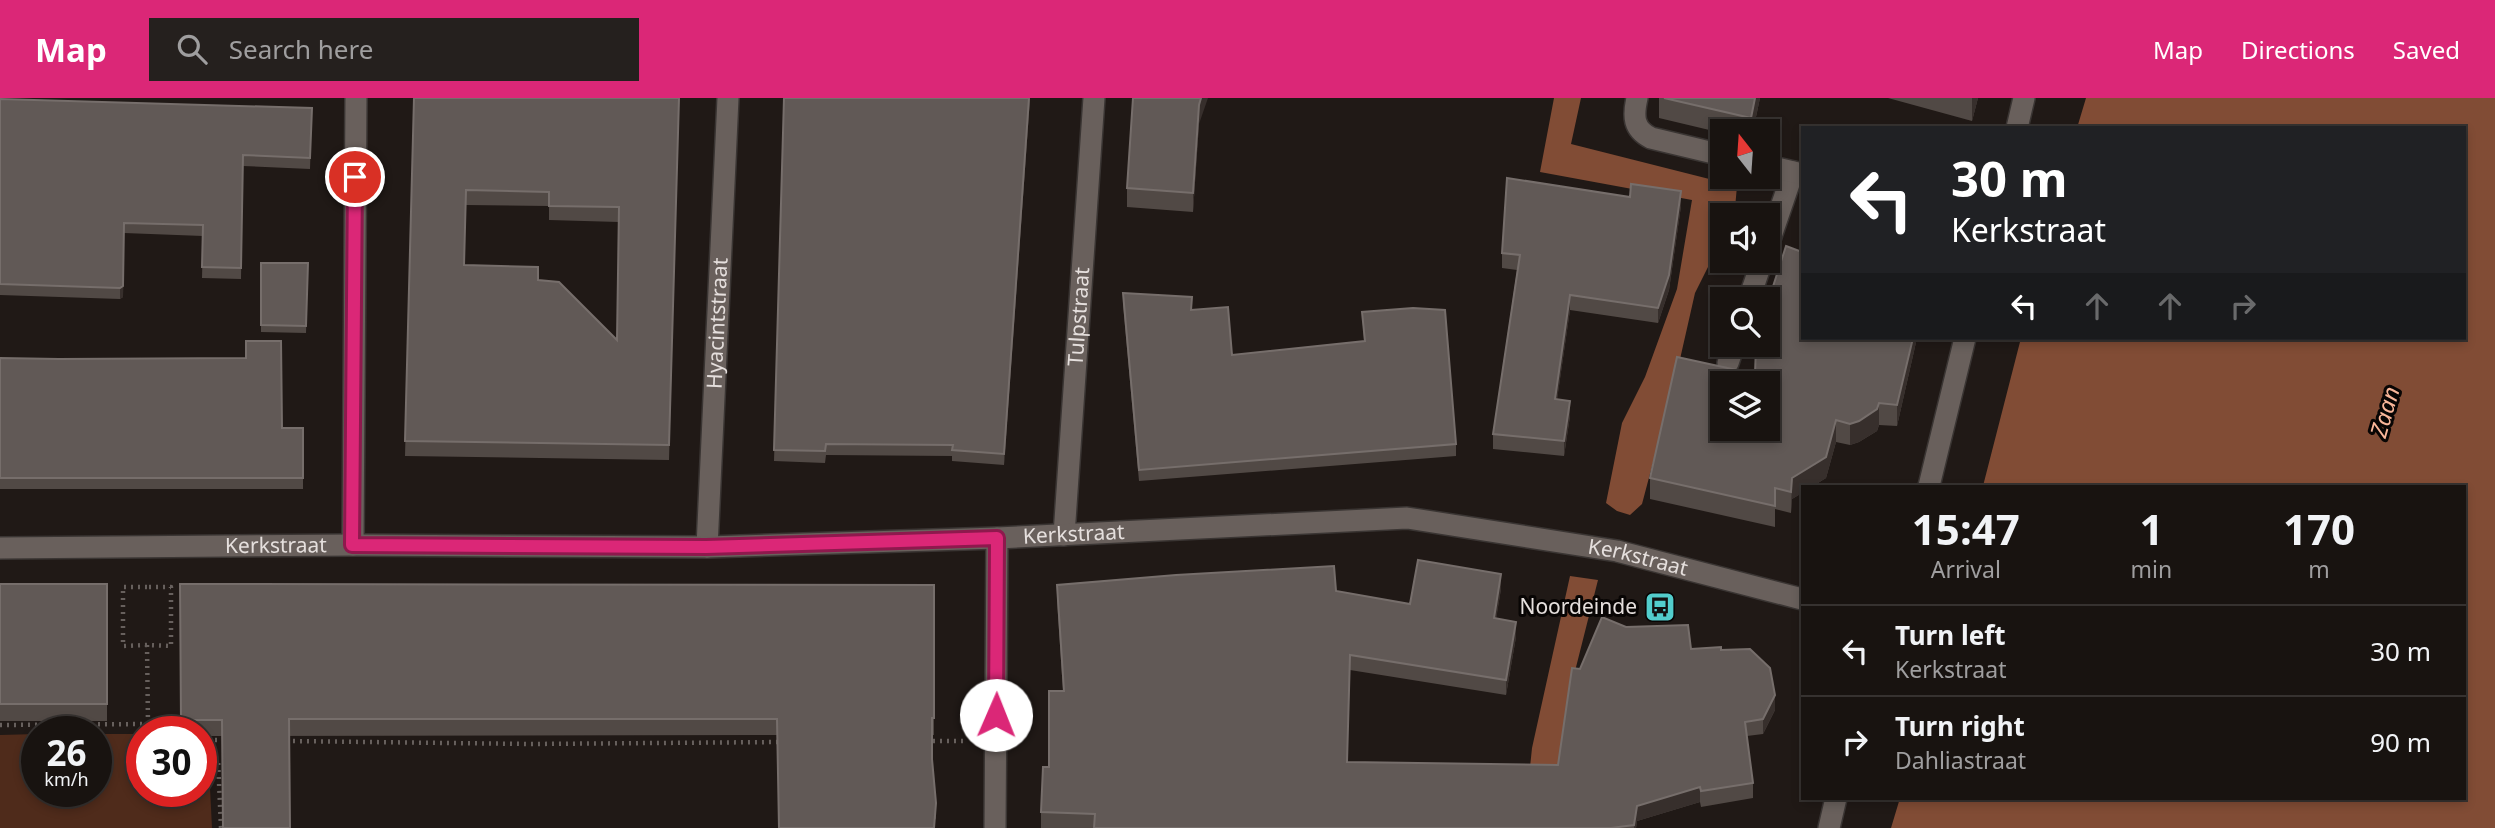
<!DOCTYPE html>
<style>
:root{--surface:#181310;--page:#25201e;--text:#f1f3f6;--muted:#9f9e9f;--line:#363230;--accent:#db2777}
body{margin:0;font-family:"Noto Sans",sans-serif;background:var(--page);color:var(--text);height:100vh;display:flex;flex-direction:column;font-size:26px;white-space:nowrap}
*{box-sizing:border-box;margin:0}
p{font-size:23px;color:var(--muted)}
.icon{flex:none;width:38px;height:38px;fill:none;stroke:currentColor;stroke-width:2;stroke-linecap:round;stroke-linejoin:round}
.map{position:relative;flex:1;overflow:hidden}
.drawer{position:absolute;left:1801px;top:387px;width:665px;height:315px;display:flex;flex-direction:column;background:var(--surface);border-radius:0px;box-shadow:0 4px 10px #0003,0 0 0 2px var(--line)}
.drawer>*{flex:none}
.hud{position:absolute;left:1801px;top:28px;width:665px;height:214px;border-radius:0px;box-shadow:0 4px 10px #0003,0 0 0 2px var(--line);background:#202124;color:#fff;overflow:hidden}
.needle{width:46px;rotate:343deg}
.buttons{position:absolute;left:1710px;top:21px;display:grid;gap:14px}
.buttons a{display:grid;place-items:center;width:70px;height:70px;border-radius:0px;background:var(--surface);box-shadow:0 4px 10px #0003,0 0 0 2px var(--line);font-size:35px}
.speed{position:absolute;left:21px;top:618px;display:flex;gap:14px;font-size:35px;font-weight:700;text-align:center}
.speed>*{display:grid;place-content:center;width:91px;height:91px;border-radius:50%;background:var(--surface);box-shadow:0 4px 10px #0003,0 0 0 2px var(--line);line-height:1}
.speed small{font-size:18px;font-weight:400}
.speed .limit{border:10px solid #d22;background:#fff;color:#111}
.pin{position:absolute;display:grid;place-items:center;width:60px;height:60px;color:#fff;margin:-30px;border:4px solid #fff;border-radius:50%;box-shadow:0 2px 7px #0007}
.me{position:absolute;width:77px;margin:-38px;rotate:1deg;stroke-linejoin:round;filter:drop-shadow(0 0 5px #0008)}
.turn{display:flex;align-items:center;gap:24px;height:147px;padding:0 35px;font-size:32px}
.turn .icon{width:91px;height:91px;stroke-width:2.5}
.turn b{display:block;font-size:49px;line-height:60px}
.lanes{display:flex;align-items:center;height:66px;padding:0 35px;background:#0003;justify-content:center;gap:35px;direction:ltr}
.lanes .off{opacity:.35}
.eta{display:flex;justify-content:space-evenly;align-items:center;height:119px;text-align:center}
.eta b{font-size:42px;font-weight:700;line-height:49px}
ul{padding:0;list-style:none}
li{display:flex;align-items:center;gap:21px;height:91px;padding:0 35px;border-top:2px solid var(--line)}
li div{flex:1}
li b{display:block;font-size:26px}
li em{font-style:normal}
header{display:flex;align-items:center;gap:42px;box-sizing:border-box;height:98px;padding:0 35px;background:var(--accent);color:#fff}
header strong{font-size:33px}
nav{display:flex;gap:38px;margin-inline-start:auto;font-size:24px}
.search{width:490px;height:63px;background:var(--page);display:flex;align-items:center;gap:18px;box-sizing:border-box;padding:0 24px;border-radius:0px;color:var(--muted);font-size:26px}
.map>svg:first-child{display:block}
</style>
<header>
<strong>Map</strong>
<div class="search"><svg class="icon" aria-label="search" viewBox="0 0 24 24"><circle cx="10" cy="10" r="6"/><path d="M15 15l6 6"/></svg>Search here</div>
<nav><a>Map</a><a>Directions</a><a>Saved</a></nav>
</header>
<div class="map">
<svg width="2495" height="730" viewBox="0 0 2495 730">
<rect width="100%" height="100%" fill="#201916"/>
<path fill="#4f2b1b" d="M37 636V693H96V636H138L135 671H142V693H201V670L209 669 212 730H0V637Z"/>
<path fill="#814c35" d="M1554 0H1581L1571 46 1737 88 1735 110 1732 117H1722V141L1695 195 1678 270 1642 406 1630 417 1617 413 1606 405 1622 325 1645 279 1677 191 1692 102 1540 74Z
M2086 0H2495V730H1891L1900 700H2464V388H1983L2021 240H2464V30H2077Z
M1570 478 1598 482 1572 585 1551 730 1524 728 1532 650Z"/>
<g fill="none" stroke-linecap="round" stroke-linejoin="round">
<g stroke="#3a3533" stroke-width="24">
<path id="service" d="M1768 147 1793 74
M1749 201 1762 163
M1728 265 1734 247"/>
</g>
<g stroke="#3a3533" stroke-width="24">
<g id="minor">
<path d="M1637 0C1633 18 1633 31 1651 40L1722 57"/>
<path d="M1768 68 1802 76"/>
<path id="s1" d="M1064 437 1094 0"/>
<path d="M353 447 356 0"/>
<path id="s2" d="M707 449 728 0"/>
<path d="M995 730 997 440"/>
</g>
</g>
<g stroke="#3a3533" stroke-width="24">
<g id="tertiary">
<path d="M2017 30 2024 0"/>
<path d="M1929 388 1965 240"/>
<path id="s3" d="M0 450 353 447 707 449 997 440 1407 420 1617 453 1802 501"/>
<path d="M1829 730 1836 700"/>
</g>
</g>
<path stroke="#67605d" stroke-width="4.5" stroke-dasharray="2 5" stroke-linecap="butt" d="M147 547 123 548V489H149
M148 626 147 547 171 548V489H149V484
M0 627 148 626 146 634
M201 642H225
M286 643 531 646 781 644
M926 643H963
M201 661H218L221 730"/>
<use href="#service" stroke="#69605c" stroke-width="21"/>
<use href="#minor" stroke="#69605c" stroke-width="21"/>
<use href="#tertiary" stroke="#69605c" stroke-width="21"/>
</g>
<path fill="#514945" fill-rule="evenodd" d="M414 0H679L669 362 405 358ZM466 107 549 108V122L619 124 617 242 538 182 464 167Z
M784 0H1030L1004 367 952 363V358L826 357 825 365 774 363Z
M1659 0H1760L1753 33H1722V35L1659 20Z
M1888 0H1978L1972 23Z
M0 1 312 10 310 71 243 68 241 181 202 180 203 138 124 135 123 199 120 201 0 197Z
M1199 26 1193 114 1127 109V90Z
M1681 108 1669 192 1658 225 1570 212 1557 301 1570 318 1564 358 1493 351V336L1517 172 1502 170V155Z
M261 165H308L306 235 261 234Z
M1123 195 1232 257 1364 243 1362 214 1456 346V358L1139 383 1123 206Z
M1768 204 1802 240H1917L1897 328 1879 327 1877 333 1859 344 1850 347 1836 344 1826 380 1813 388H1802V395L1792 401 1791 415 1775 411V429L1650 401V380L1755 276Z
M0 260 282 330H303V391H0Z
M0 486H107V623H0Z
M180 486 934 487V637H932V661L936 721 777 637 201 638V634H181Z
M1057 487 1336 493 1410 506 1501 491 1496 520 1516 539 1506 597 1350 572 1347 664 1558 667 1580 571 1626 529 1691 551 1721 552 1775 612 1763 636 1747 638 1753 685V700L1701 709 1700 704 1637 723 1636 730H1041V714L1063 593 1057 502Z"/>
<path fill="#372f2c" d="M1029 0H1030L1004 367V356Z
M1201 0H1208L1199 26 1193 114V95L1199 7Z
M1755 0H1760L1753 33H1751V20Z
M1972 0H1978L1972 23Z
M1681 93V108L1669 192 1658 225V210Z
M124 125 123 199 120 201V190Z
M1570 197V212L1555 316V301Z
M1913 240H1917L1897 328V307Z
M1570 303V318L1564 358V343Z
M1879 305V327L1877 333 1859 344 1850 347V326Z
M1836 322V344L1826 380 1813 388H1802V395L1792 401 1791 415 1792 380Z
M1501 476V491L1494 535V520Z
M1516 524V539L1506 597V582Z
M1775 597V612L1763 636V621Z
M1700 689V704L1637 723 1636 730H1634L1637 708Z"/>
<path fill="#615956" stroke="#766e6b" stroke-width="2" fill-rule="evenodd" d="M414 0H679L669 347 405 343ZM466 92 549 94V108L619 109 617 242 559 184 538 182V169L464 167Z
M784 0H1029L1004 356 952 352 953 347 826 346 825 353 774 352Z
M1133 0H1201L1199 7 1193 95 1127 90Z
M1664 0H1755L1751 20Z
M0 1 312 10 310 60 243 57 241 170 202 169 203 127 124 125 123 188 120 190 0 186Z
M1507 80 1630 99 1631 86 1681 93 1669 177 1658 210 1570 197 1555 301 1570 303 1564 343 1493 336 1520 157 1502 155Z
M1786 148 1802 154V240H1913L1897 307 1879 305 1877 311 1859 323 1850 326 1836 322 1826 359 1792 380 1791 394 1775 390V408L1650 380 1677 259 1755 276 1756 247H1768V203V204ZM1722 285H1768V331H1722Z
M261 165H308L306 228 261 227Z
M1123 195 1192 199 1191 212 1228 209 1232 257 1365 243 1362 214 1413 210 1445 212 1456 346 1139 372Z
M246 243H281L282 330H303V380H0V260L59 261 246 260Z
M1418 462 1501 476 1494 520 1516 524 1506 582 1350 557 1347 664 1558 667 1572 570 1580 571 1602 519 1626 529 1688 527 1691 551 1721 549V552L1750 551 1770 570 1775 597 1763 621 1745 624 1753 685 1701 693 1700 689 1637 708 1634 727 1611 730H1094L1095 716 1041 714 1043 669H1049V593H1064L1057 487 1176 477 1334 468 1336 493 1410 506Z
M0 486H107V606H0Z
M180 486 934 487V620H932V661L936 705 934 730H779L777 621H289L290 730H223L222 622H181Z"/>
<g fill="none" stroke-linecap="round" stroke-linejoin="round">
<g stroke="#8e194d" stroke-width="18">
<path id="route" d="M355 79 352 447 706 449 997 440 996 617"/>
</g>
<use href="#route" stroke="#db2777" stroke-width="12"/>
</g>
<defs>
<g id="bus-square" transform="scale(1.575)"><rect x="-9" y="-9" width="18" height="18" rx="4" fill="#52cdcc" stroke="#080504"/><path d="M-5-6H5V4H4V6H2V4H-2V6H-4V4H-5ZM-3.5-4V0h7V-4ZM-3.5 1.2v1.5H-2V1.2ZM2 1.2v1.5H3.5V1.2Z" fill="#111"/></g>
</defs>
<g fill-rule="evenodd">
<use href="#bus-square" x="1660" y="509"/>
</g>
<g text-anchor="middle" stroke-width="6" stroke-linejoin="round" paint-order="stroke">
<g font-size="21" fill="#e5dfdd" stroke="#080504">
<text dy="7" stroke="none"><textPath href="#s1" startOffset="219">Tulpstraat</textPath></text>
<text dy="7" stroke="none"><textPath href="#s2" startOffset="224">Hyacintstraat</textPath></text>
<text dy="7" stroke="none"><textPath href="#s3" startOffset="1074">Kerkstraat</textPath></text>
<text dy="7" stroke="none"><textPath href="#s3" startOffset="276">Kerkstraat</textPath></text>
<text dy="7" stroke="none"><textPath href="#s3" startOffset="1642">Kerkstraat</textPath></text>
</g>
<g font-size="21" fill="#e5dfdd" stroke="#080504" text-anchor="end">
<text x="1637" y="516">Noordeinde</text>
</g>
<g font-size="23" font-style="italic" fill="#f9b699" stroke="#080504">
<text transform="translate(2385 314) rotate(-74)" y="8">Zaan</text>
</g>
</g>
</svg>
<div class="buttons">
<a><svg class="needle" viewBox="-14 -14 28 28"><path d="M0-13l5 13h-10z" fill="#e53935"/><path d="M0 13l5-13h-10z" fill="#9f9e9f"/></svg></a>
<a><svg class="icon" aria-label="sound" viewBox="0 0 24 24"><path d="M4 9h4l5-4v14l-5-4H4zM17 9q2 3 0 6"/></svg></a>
<a><svg class="icon" aria-label="search" viewBox="0 0 24 24"><circle cx="10" cy="10" r="6"/><path d="M15 15l6 6"/></svg></a>
<a><svg class="icon" aria-label="layers" viewBox="0 0 24 24"><path d="M12 4l9 5-9 5-9-5zM3 14l9 5 9-5"/></svg></a>
</div>
<div class="speed"><div>26<small>km/h</small></div><div class="limit">30</div></div>
<div class="pin" style="left:355px;top:79px;background:#d93025"><svg class="icon" aria-label="arrive" viewBox="0 0 24 24"><path d="M6 21V4h12l-3 4 3 4H6"/></svg></div>
<svg class="me" style="left:996px;top:617px" viewBox="-20 -20 40 40"><circle r="19" fill="#fff"/><path d="M0-13L10 11 0 6-10 11z" fill="#db2777"/></svg>
<div class="hud">
<div class="turn"><svg class="icon" aria-label="left" viewBox="0 0 24 24"><path d="M17 20v-9H6M10 6l-5 5 5 5"/></svg><div><b>30 m</b>Kerkstraat</div></div>
<div class="lanes"><svg class="icon" aria-label="left" viewBox="0 0 24 24"><path d="M17 20v-9H6M10 6l-5 5 5 5"/></svg><svg class="icon off" aria-label="ahead" viewBox="0 0 24 24"><path d="M12 20V5M6 11l6-6 6 6"/></svg><svg class="icon off" aria-label="ahead" viewBox="0 0 24 24"><path d="M12 20V5M6 11l6-6 6 6"/></svg><svg class="icon off" aria-label="right" viewBox="0 0 24 24"><path d="M7 20v-9h11M14 6l5 5-5 5"/></svg></div>
</div>
<section class="drawer">
<div class="eta">
<div><b>15:47</b><p>Arrival</p></div>
<div><b>1</b><p>min</p></div>
<div><b>170</b><p>m</p></div>
</div>
<ul>
<li><svg class="icon" aria-label="left" viewBox="0 0 24 24"><path d="M17 20v-9H6M10 6l-5 5 5 5"/></svg><div><b>Turn left</b><p>Kerkstraat</p></div><em>30 m</em></li>
<li><svg class="icon" aria-label="right" viewBox="0 0 24 24"><path d="M7 20v-9h11M14 6l5 5-5 5"/></svg><div><b>Turn right</b><p>Dahliastraat</p></div><em>90 m</em></li>
</ul>
</section>
</div>
